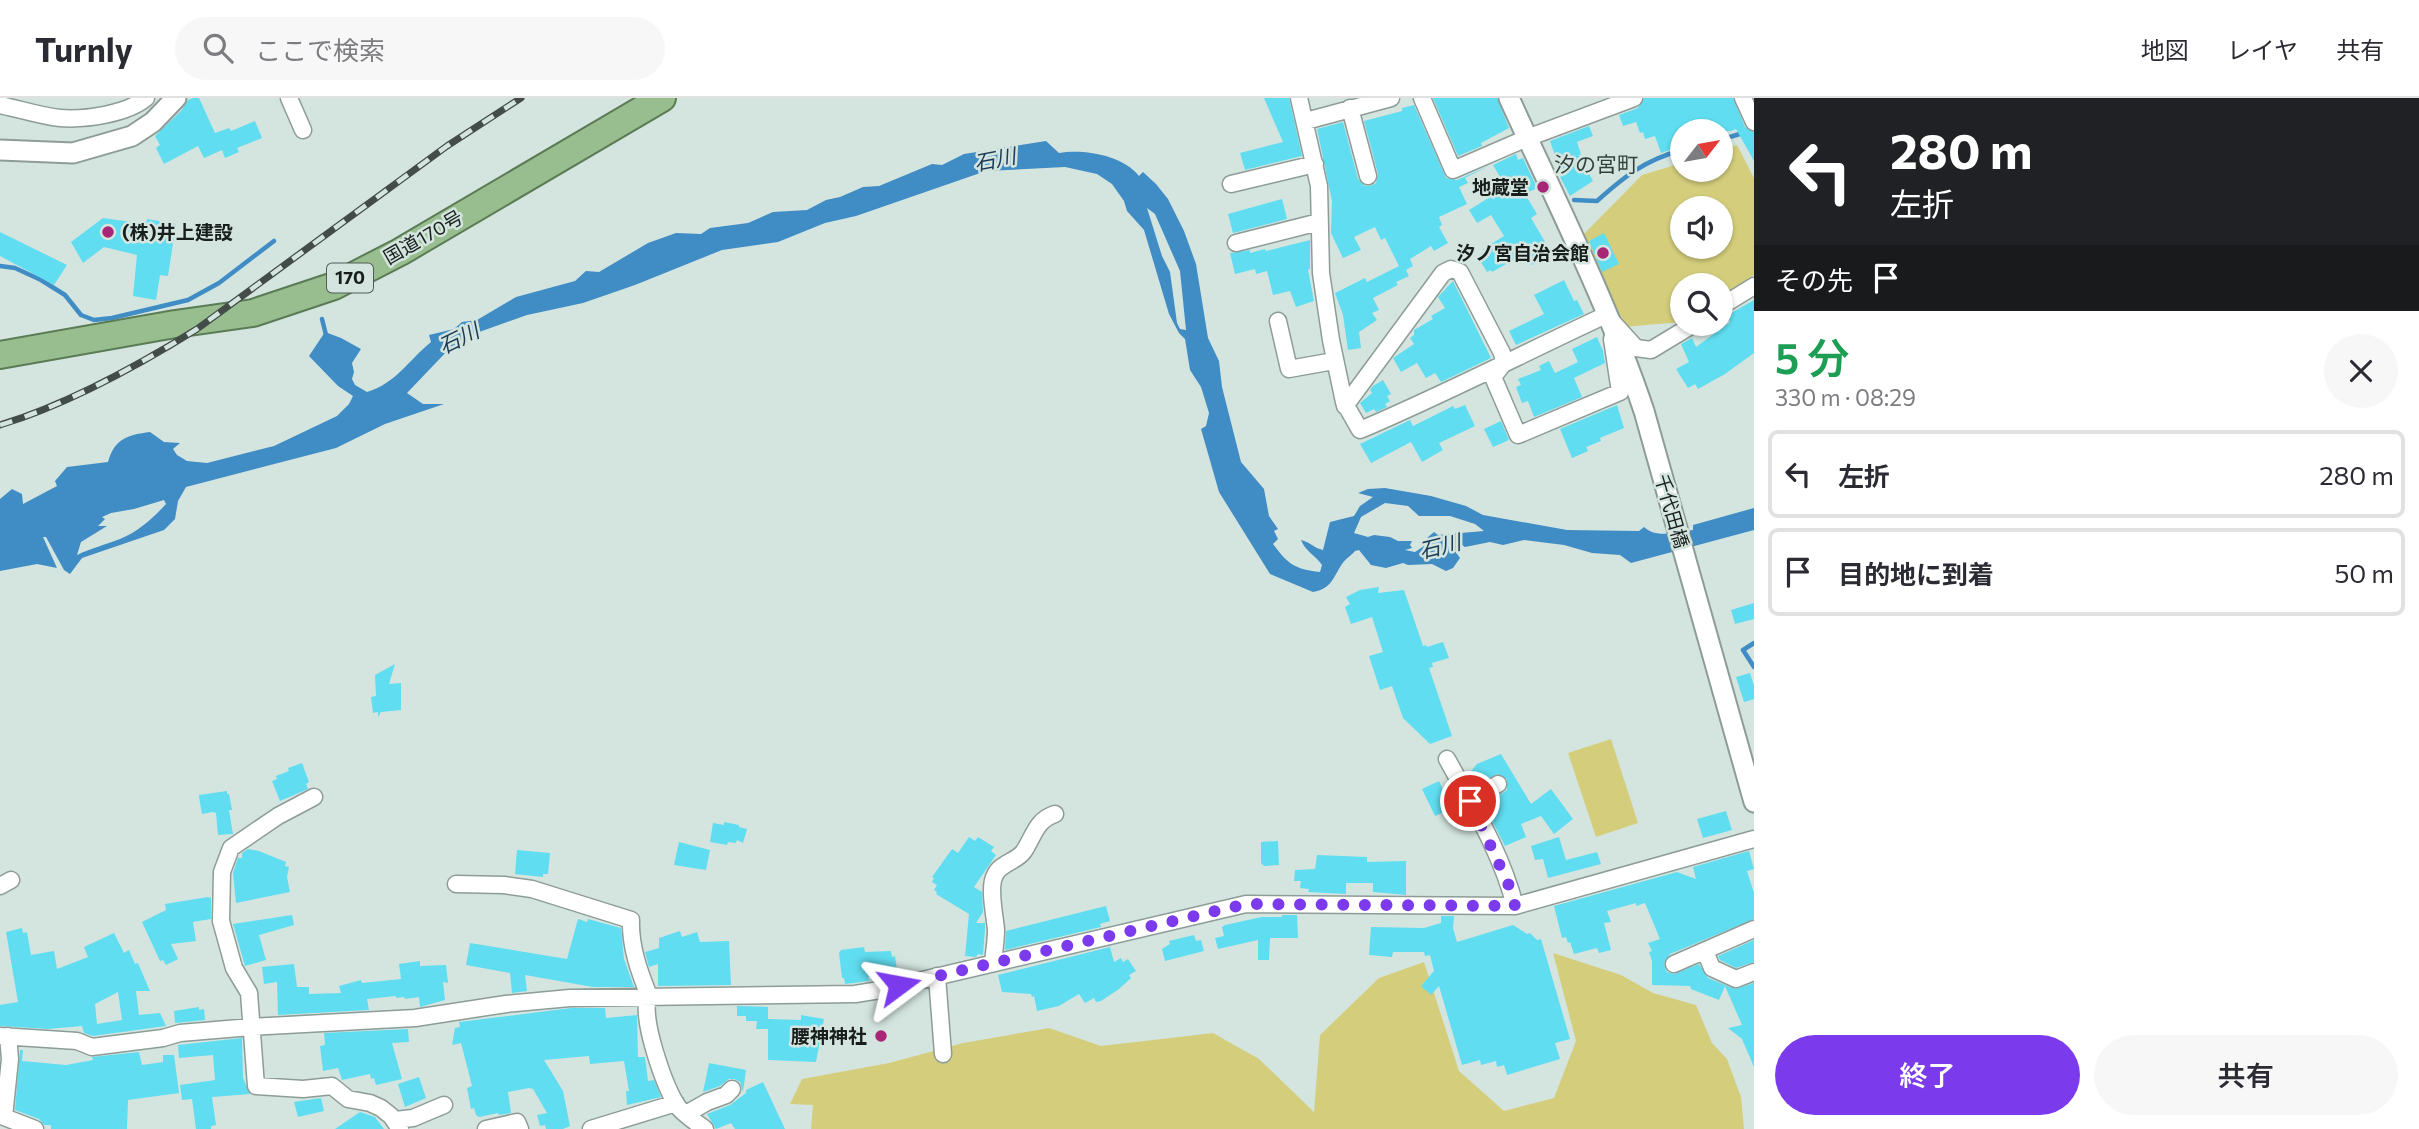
<!DOCTYPE html>
<html lang="ja">
<meta charset="utf-8">
<style>
:root{--surface:#fff;--page:#f7f7f7;--text:#2b2b33;--muted:#7c7c81;--line:#e1e1e2;--accent:#7c3aed}
body{margin:0;font-family:Commissioner,"Noto Sans JP",sans-serif;background:var(--page);color:var(--text);height:100vh;display:flex;flex-direction:column;font-size:26px;white-space:nowrap}
*{box-sizing:border-box;margin:0}
p{font-size:23px;color:var(--muted)}
.icon{flex:none;width:38px;height:38px;fill:none;stroke:currentColor;stroke-width:2;stroke-linecap:round;stroke-linejoin:round}
.map{position:relative;flex:1;overflow:hidden}
.side{display:flex;flex-direction:column;background:var(--surface);width:665px}
.side>*{flex:none}
.banner{background:#202124;color:#fff;overflow:hidden}
.needle{width:46px;rotate:59deg}
.tools{position:absolute;left:1670px;top:21px;display:grid;gap:14px}
.tools a{display:grid;place-items:center;width:63px;height:63px;border-radius:50%;background:var(--surface);box-shadow:0 2px 5px #0004;font-size:35px}
.pin{position:absolute;display:grid;place-items:center;width:60px;height:60px;color:#fff;margin:-30px;border:4px solid #fff;border-radius:50%;box-shadow:0 2px 7px #0007}
.me{position:absolute;width:77px;margin:-38px;rotate:77deg;stroke-linejoin:round;filter:drop-shadow(0 0 5px #0008)}
.turn{display:flex;align-items:center;gap:24px;height:147px;padding:0 21px;font-size:32px}
.turn .icon{width:91px;height:91px;stroke-width:2.5}
.turn b{display:block;font-size:49px;line-height:60px}
.then{display:flex;align-items:center;height:66px;padding:0 21px;background:#0003;gap:14px;font-size:26px}
.round{display:grid;place-items:center;flex:none;width:74px;height:74px;border-radius:37px;background:var(--page)}
.overview{display:flex;align-items:center;justify-content:space-between;height:119px;padding:0 21px}
h1{font-size:42px;font-weight:600;line-height:52px;color:#1e9e55}
.button{display:flex;gap:14px;margin-top:auto;padding:14px 21px}
.button a{flex:1;height:80px;border-radius:42px;background:var(--accent);color:#fff;font-size:28px;font-weight:600;line-height:80px;text-align:center}
.button a+a{background:var(--page);color:var(--text)}
ul{padding:0;list-style:none}
li{display:flex;align-items:center;gap:21px;height:88px;margin:0 14px 10px;padding:0 7px;border:4px solid var(--line);border-radius:10px}
li div{flex:1}
li b{display:block;font-size:26px}
li em{font-style:normal}
header{display:flex;align-items:center;gap:42px;box-sizing:border-box;height:98px;padding:0 35px;background:var(--surface);border-bottom:2px solid var(--line)}
header strong{font-size:33px}
nav{display:flex;gap:38px;margin-inline-start:auto;font-size:24px}
.search{width:490px;height:63px;background:var(--page);display:flex;align-items:center;gap:18px;box-sizing:border-box;padding:0 24px;border-radius:38px;color:var(--muted);font-size:26px}
main{display:flex;flex:1;min-height:0}
.map>svg:first-child{display:block}
</style>
<header>
<strong>Turnly</strong>
<div class="search"><svg class="icon" aria-label="search" viewBox="0 0 24 24"><circle cx="10" cy="10" r="6"/><path d="M15 15l6 6"/></svg>ここで検索</div>
<nav><a>地図</a><a>レイヤ</a><a>共有</a></nav>
</header>
<main>
<div class="map">
<svg width="1754" height="1031" viewBox="0 0 1754 1031">
<rect width="100%" height="100%" fill="#d4e5e0"/>
<path fill="#d4ce7c" fill-rule="evenodd" d="M1737 47 1754 80V177L1720 199V187H1682V224L1623 229 1583 137 1642 77 1682 65V72H1720V52ZM1682 110H1720V149H1682Z
M1611 641 1638 725 1596 739 1568 655Z
M1553 855 1621 877 1653 895 1696 907 1712 945 1727 961 1741 999 1744 1031H811L813 1007 790 1006 802 981 889 965 963 945 1049 930 1101 948 1213 935 1259 961 1314 1014 1320 937 1379 880 1424 864 1459 973 1504 1013 1554 1000 1576 943Z"/>
<path fill="#408cc4" fill-rule="evenodd" d="M1046 43 1059 55C1084 51 1122 57 1139 78L1143 74 1156 86 1168 101 1184 133 1196 166 1208 240 1219 263 1222 289 1241 364 1264 391 1269 418 1278 431 1274 433 1278 441 1273 446C1288 466 1294 471 1320 474L1322 467C1316 458 1305 453 1301 442 1310 444 1314 450 1323 452L1330 424 1354 418 1360 408 1373 399 1358 395 1368 391 1385 390 1431 398 1466 408 1483 417 1567 432 1639 433 1644 429C1657 441 1677 434 1693 432V427L1754 410V432L1631 465 1620 457 1592 455 1564 447 1524 442 1503 447 1490 444 1465 449 1462 447 1455 453 1460 460 1453 470 1446 473 1432 466 1408 467 1403 465 1386 470 1371 467 1359 452 1355 453C1351 458 1346 460 1342 466 1333 480 1331 491 1313 494L1270 476 1219 394 1201 331 1206 328 1209 315 1201 289 1190 272 1185 241 1179 235 1169 216 1144 132 1127 113 1124 103 1112 86 1097 76 1065 69 986 73 856 118 825 125 778 144 722 152 635 187 583 205 527 217 468 238 450 250 407 295 423 306H444L385 326 336 350 186 389 178 403 175 421 164 432 82 460 70 476 64 472 46 439H43L57 470 37 466 0 473V401L12 391 22 396 23 406 57 388 55 383 67 369 108 364C115 340 128 337 150 334L164 344 180 345 173 351 177 357 187 363 207 365 274 348 337 318 349 306 353 298 338 288 309 258 325 234 341 240 361 251 352 265 354 274 352 281 355 287 367 294C395 286 409 262 431 244L429 237 454 231 462 224 477 222 516 199 575 183 586 173 599 174 648 145 676 135 701 136 710 130 748 125 773 114 807 112 826 102 840 99 863 89 879 88 932 66 942 67 964 56ZM1147 110 1155 116 1180 173 1186 232 1180 231 1177 225 1170 174 1162 158ZM164 402 166 406C153 420 138 434 120 441 105 447 91 450 77 457L81 444 107 428H98L105 421 102 419 111 415 134 411ZM1385 405 1408 408 1419 418H1450L1475 426 1484 433 1438 437 1434 434 1427 440V446L1415 454 1405 452 1412 450 1410 447 1412 443H1398L1390 439 1374 437 1368 439 1354 435 1361 419Z"/>
<g fill="none" stroke-linecap="round" stroke-linejoin="round">
<path stroke="#408cc4" stroke-width="4.5" d="M1720 42 1743 35
M1574 102 1597 103C1625 78 1645 62 1682 52
M0 168 15 170 41 182 65 197 81 217 94 222 112 220 188 202 219 185 274 143
M322 221 326 237
M1754 545 1743 552 1754 569"/>
</g>
<path fill="#60ddf0" fill-rule="evenodd" d="M193 0H199L215 35 229 30 231 33 255 23 262 40 237 50 239 54 225 60 222 52 204 60 198 48 164 66 156 50 160 47 155 38 181 13 188 2Z
M1264 0H1289L1302 58 1245 72 1240 55 1283 44Z
M1433 0H1497L1509 30 1481 45 1482 48 1458 58Z
M1644 0H1733L1745 29 1754 34V63L1736 31 1731 33H1682V48L1661 55 1655 38 1645 41 1643 34 1640 35 1636 24 1623 28 1619 17 1638 10Z
M1414 7 1446 80 1457 82 1489 68 1465 80 1468 85 1459 89 1467 106 1439 119 1442 127 1439 129 1448 145 1434 153 1431 148 1410 161 1413 168 1406 172 1409 178 1396 184 1398 187 1373 200 1379 212 1372 215 1377 222 1359 234 1361 250 1348 252 1343 217 1335 195 1365 180 1367 184 1399 168 1385 140 1381 142 1375 129 1354 139 1361 152 1343 160 1331 135 1332 103 1317 31 1343 24 1358 81 1365 88H1370L1376 85 1378 76 1364 23 1402 13V10Z
M1589 28 1593 38 1577 44 1581 56 1579 57 1593 83 1570 98 1560 79 1562 78 1550 43Z
M1516 56 1518 62 1523 60 1537 90 1525 96 1537 116 1531 120 1548 149 1545 150 1549 156 1531 167 1528 161 1519 166 1515 161 1492 174 1491 172 1487 174 1477 158 1484 153 1483 151 1504 138 1491 117 1477 125 1469 112 1506 89 1493 67Z
M1282 101 1287 121 1233 135 1228 116Z
M103 120 146 126 147 121 176 126 168 178 160 177 156 202 133 198 137 157 104 149 83 165 71 144Z
M0 134 67 167 54 187 0 158Z
M1604 135 1619 166 1602 174 1589 143Z
M1310 142V171L1308 172 1314 203 1296 209 1290 193 1273 197 1267 173 1256 176 1255 171 1235 176 1230 155 1250 152V155L1265 151 1266 153Z
M1564 182 1574 203 1577 202 1584 216 1516 247 1509 233 1544 216 1534 197Z
M1453 183 1491 260 1441 284 1435 275 1426 280 1417 265 1401 274 1393 260 1414 246 1410 240 1414 237V232L1433 221 1431 218 1445 210 1438 199Z
M1754 202V255L1725 276 1698 291 1695 286 1688 290 1676 271 1689 264 1681 246 1692 240 1696 249 1730 224 1726 218Z
M1597 239 1603 253 1605 265 1574 280 1582 299 1534 319 1528 303 1522 305 1516 289 1521 287 1518 281 1541 272 1539 268 1549 263 1555 275 1578 264 1572 251Z
M1383 282 1391 296 1387 298 1390 303 1385 306 1387 309 1376 314 1374 311 1366 315 1360 305 1372 295 1370 292 1373 288Z
M1465 307 1475 328 1439 345 1443 352 1422 364 1411 344 1371 365 1360 346 1410 322 1413 328 1453 308 1455 311Z
M1617 307 1624 330 1600 340 1601 343 1586 349 1588 353 1572 360 1560 331Z
M1501 323 1509 342 1493 349 1484 331Z
M1379 489 1378 495 1404 492 1423 548 1426 547 1427 549 1443 544 1449 560 1432 565 1433 569 1429 570 1452 638 1430 646 1403 620 1392 588 1380 592 1369 558 1383 554 1372 519 1351 526 1345 509 1350 506 1346 499 1360 492Z
M1754 505V521L1735 526 1731 512Z
M395 566 389 586 401 585V612L381 614 378 619V614L373 615 371 599 376 598 375 577Z
M1750 575 1754 588V601L1744 604 1736 579Z
M1501 656 1531 706 1551 691 1573 721 1554 736 1541 718 1521 726 1526 739 1505 748 1484 707 1507 692V681L1497 676 1474 688 1468 677 1477 666Z
M302 665 309 684 306 686 308 691 280 703 272 683 277 681 276 678 289 673 288 670Z
M1439 683 1452 711 1435 718 1422 691Z
M227 693V696H229L232 712H229L233 736 218 737 216 715 213 714 202 716 199 699V697Z
M1726 713 1732 732 1703 740 1697 721Z
M724 724 739 727V729L747 731 743 745 737 742 736 745 728 744 727 747 710 744 713 725 724 727Z
M969 739 975 743 978 739 994 749 991 753 996 757 974 789 982 794 983 814 976 825H985V831L983 857 978 856 976 859 965 858 969 816 936 796 937 794 934 792 937 787 932 784 934 780 932 779 952 751 958 755Z
M1559 739 1566 762 1597 754 1601 766 1548 780 1543 761 1535 762 1531 748Z
M1278 743 1279 767 1264 768 1261 765V744Z
M679 744 710 752 706 772 674 767Z
M248 751 259 753 286 764 285 768 289 769 287 779 290 794 236 805 233 775 238 760H242V755Z
M517 752 550 755 548 776H543V779L515 776Z
M1749 753 1754 771 1747 773 1754 795V821L1670 856 1664 866 1667 874 1674 876 1699 866 1708 880 1735 891 1754 885V969L1742 941 1728 930 1742 927 1725 888 1719 902 1691 891 1690 888 1652 887V863L1649 854 1652 853 1648 845 1660 841 1645 805 1636 808V805L1607 813 1611 824 1604 825 1611 852 1599 855 1597 850 1574 856 1570 844 1568 845 1566 839 1562 840 1554 808 1677 774 1696 781 1693 769Z
M1317 757 1367 759V764L1406 763V797L1373 794V785H1346V796L1308 794 1309 791 1300 790 1301 783H1294L1295 772 1315 771Z
M208 799 211 800V821L193 824 196 843 171 846 178 861 166 867 163 862 160 863 142 824 166 812 165 806Z
M1106 808 1110 823 1100 826 1101 829 1005 852 1006 833Z
M292 817 294 827 259 837 266 862 245 868 233 826Z
M1282 817H1297L1298 840H1270L1269 862H1258V842L1218 851 1215 840 1224 838 1222 829 1225 827 1262 819H1282Z
M1441 818H1454L1453 830 1457 844 1513 827 1527 836 1530 835 1537 842 1541 841 1570 941 1555 945 1560 961 1507 977 1504 967 1497 969 1496 963 1481 967 1480 962 1462 967 1439 888 1431 897 1421 888 1434 873 1430 857 1425 858 1424 854H1393L1392 859 1369 857 1371 829 1424 830 1441 825Z
M578 821 587 824 588 821 621 830 624 861 634 889H593L525 877 527 893 512 895 510 875 466 867 470 845 567 861Z
M22 830 23 835 27 834 31 857 54 853 57 871 88 859 84 849 114 835 124 855 129 852 135 866 138 865 150 893H136L139 917 160 915 166 928 93 938 84 935 82 928 48 931 0 928V907L18 904 6 834ZM118 894 122 922 97 926 95 906Z
M680 833 682 839 697 834 700 844 729 843 731 887 658 888V866L649 869 645 854 659 850V840Z
M1194 837 1196 843 1201 842 1204 853 1165 863 1162 851 1170 846 1169 843Z
M1754 842V864L1736 870 1720 862 1718 858Z
M864 849 865 854 891 853 892 859 895 858 897 873 868 879 869 883 845 886 844 880H842L839 855 841 852Z
M1110 849 1114 864 1121 860 1123 864 1128 861 1136 873 1129 877 1131 880 1119 891 1101 903 1096 904 1094 900 1085 905 1079 896 1059 908 1037 913 1034 898 1032 899 1031 896 1002 894 998 877Z
M420 863V868L446 867 448 885 443 884 445 902 420 909 419 899 405 901 404 899 396 900V898L367 901 369 912 278 917 277 884 264 886 262 869 294 866 297 889H309V896L341 895 339 888 361 882 362 885 401 881 399 866Z
M737 908 768 909V927V921L801 922V917L824 921 816 964 768 962V931H756L757 923H746V918H737Z
M199 909V912L204 911 205 922 175 925 174 913Z
M571 910H605L606 920 637 917 638 959H645L648 983 654 982 661 999 627 1007 626 993H629L624 963 590 966 589 958 544 962 563 993 570 1028 563 1031H546L545 1027 540 1028 537 1017 547 1015 533 991 529 990 508 994 511 1015 499 1017 498 1015 479 1019 476 1017 474 1010 471 1011 467 990 472 988 461 945 452 947 455 930 460 929 459 924Z
M408 931 409 944 392 945 402 981 376 987 374 980 371 981 370 976 342 982 338 970 323 973 320 948 325 947 324 935Z
M242 940 243 980 250 996 212 999 216 1027 211 1028V1031H196L192 1001 182 1002 180 987 215 982 213 957 179 960 178 947Z
M20 952H23L22 963 66 967 93 962 92 959 139 954 142 967 163 964V957H174L179 995 128 1002 127 1031H51V1027H44L39 1021 15 1012Z
M709 965 746 972 743 994 740 984 734 981H729L720 988 703 994Z
M419 979 426 1000 405 1009 398 986Z
M763 984 785 1031H735L731 1025 716 1031 707 1016 730 1007 746 995V992Z
M321 1000 324 1013 298 1019 294 1004Z
M360 1014 375 1019 384 1031H335Z"/>
<g fill="none" stroke-linecap="round" stroke-linejoin="round">
<g stroke="#8d9c97" stroke-width="19">
<path id="minor" d="M289 0 303 32
M1299 0 1319 88 1321 175 1331 242 1344 304 1360 332C1443 297 1524 255 1606 217L1636 250 1651 252 1694 226
M1422 0 1453 72 1527 40 1634 0
M1743 0 1754 24
M0 7C20 11 40 18 60 20 85 22 127 16 146 0
M1350 10 1368 78
M1306 23 1391 0
M1231 86 1315 66
M1236 145 1319 124
M1720 209 1754 188
M1278 223 1289 271 1334 263
M1345 308 1443 175 1451 171 1460 174 1502 255 1504 265 1493 279 1518 337 1620 294 1612 241
M1447 661C1472 707 1502 756 1515 808
M314 699 278 718 231 750 222 774 221 823 234 870 249 895 256 988 303 991 332 988 348 1001 370 1005 381 1010 391 1018 400 1031
M1470 703 1498 686
M456 786 504 787 532 791 631 822C630 848 639 873 649 898 639 917 664 986 676 1006 682 1016 696 1024 705 1031
M0 788 11 782
M1705 853 1712 870 1736 881 1754 874
M993 865C994 854 996 843 996 832 995 818 988 789 995 777 1000 765 1018 763 1024 753 1034 738 1036 722 1055 716
M1674 866 1754 831
M937 878 943 956
M0 938 77 943 92 949 163 940 180 935 251 929 415 920 506 906 570 900 855 896 880 892 1246 806 1515 808 1754 741
M8 938 10 961 4 1019 35 1031
M686 1016 707 1004 726 997 732 991
M395 1022 413 1020 444 1007
M486 1031 517 1024 520 1031
M591 1031 676 1005"/>
</g>
<g stroke="#8d9c97" stroke-width="23">
<path id="tertiary" d="M1509 0C1556 103 1608 206 1644 313L1754 704
M0 52 73 55 132 38 153 24 176 0"/>
</g>
<g stroke="#5b7b55" stroke-width="30">
<path id="trunk" d="M0 257 175 226 253 215 334 188 400 154 662 0"/>
</g>
<use href="#minor" stroke="#fff" stroke-width="16"/>
<use href="#tertiary" stroke="#fff" stroke-width="19"/>
<use href="#trunk" stroke="#98be8f" stroke-width="26"/>
<g stroke="#444c49" stroke-width="7">
<path id="rail" d="M0 327C66 307 139 267 197 231L447 48 521 0"/>
</g>
<use href="#rail" stroke="#d4e5e0" stroke-width="4.5" stroke-dasharray="13" stroke-linecap="butt"/>
</g>
<g fill="none" stroke-linecap="round" stroke-linejoin="round">
<path stroke="#7c3aed" stroke-width="12" stroke-dasharray="0 21.6" d="M899 887 1246 806 1515 808 1511 792 1470 703"/>
</g>
<g fill="#a72776" stroke="#d4e5e0" stroke-width="2.5">
<circle cx="1543" cy="89" r="7"/>
<circle cx="108" cy="134" r="7"/>
<circle cx="1603" cy="155" r="7"/>
<circle cx="881" cy="938" r="7"/>
</g>
<g text-anchor="middle" stroke-width="5" stroke-linejoin="round" paint-order="stroke">
<rect fill="#d4e5e0" stroke="#505a57" stroke-width="2" x="327" y="165.5" width="46" height="29" rx="5"/>
<g font-size="18" font-weight="bold" fill="#181e1c">
<text x="350" y="186">170</text>
</g>
<g font-size="19" font-weight="bold" fill="#181e1c" stroke="#d4e5e0" text-anchor="end">
<text x="1529" y="96">地蔵堂</text>
<text x="122" y="141" text-anchor="start">(株)井上建設</text>
<text x="1589" y="162">汐ノ宮自治会館</text>
<text x="867" y="945">腰神神社</text>
</g>
<g font-size="19" fill="#181e1c" stroke="#d4e5e0">
<text transform="translate(423 139) rotate(-30)" y="7">国道170号</text>
<text transform="translate(1672 413) rotate(74)" y="7">千代田橋</text>
</g>
<g font-size="21" font-style="italic" fill="#1b3b54" stroke="#d4e5e0">
<text transform="translate(995 62) rotate(-11)" y="7">石川</text>
<text transform="translate(459 241) rotate(-26)" y="7">石川</text>
<text transform="translate(1440 449) rotate(-14)" y="7">石川</text>
</g>
<g font-size="21" fill="#33413c" stroke="#d4e5e0">
<text x="1596" y="74">汐の宮町</text>
</g>
</g>
</svg>
<div class="tools">
<a><svg class="needle" viewBox="-14 -14 28 28"><path d="M0-13l5 13h-10z" fill="#e53935"/><path d="M0 13l5-13h-10z" fill="#7c7c81"/></svg></a>
<a><svg class="icon" aria-label="sound" viewBox="0 0 24 24"><path d="M4 9h4l5-4v14l-5-4H4zM17 9q2 3 0 6"/></svg></a>
<a><svg class="icon" aria-label="search" viewBox="0 0 24 24"><circle cx="10" cy="10" r="6"/><path d="M15 15l6 6"/></svg></a>
</div>
<div class="pin" style="left:1470px;top:703px;background:#d93025"><svg class="icon" aria-label="arrive" viewBox="0 0 24 24"><path d="M6 21V4h12l-3 4 3 4H6"/></svg></div>
<svg class="me" style="left:899px;top:887px" viewBox="-20 -20 40 40"><path d="M0-17L14 15 0 8-14 15z" fill="#7c3aed" stroke="#fff" stroke-width="4"/></svg>
</div>
<section class="side">
<div class="banner">
<div class="turn"><svg class="icon" aria-label="left" viewBox="0 0 24 24"><path d="M17 20v-9H6M10 6l-5 5 5 5"/></svg><div><b>280 m</b>左折</div></div>
<div class="then">その先<svg class="icon" aria-label="arrive" viewBox="0 0 24 24"><path d="M6 21V4h12l-3 4 3 4H6"/></svg></div>
</div>
<div class="overview"><div><h1>5 分</h1><p>330 m · 08:29</p></div><a class="round"><svg class="icon" aria-label="close" viewBox="0 0 24 24"><path d="M6 6l12 12M18 6L6 18"/></svg></a></div>
<ul>
<li><svg class="icon" aria-label="left" viewBox="0 0 24 24"><path d="M17 20v-9H6M10 6l-5 5 5 5"/></svg><div><b>左折</b></div><em>280 m</em></li>
<li><svg class="icon" aria-label="arrive" viewBox="0 0 24 24"><path d="M6 21V4h12l-3 4 3 4H6"/></svg><div><b>目的地に到着</b></div><em>50 m</em></li>
</ul>
<div class="button"><a>終了</a><a>共有</a></div>
</section>
</main>
